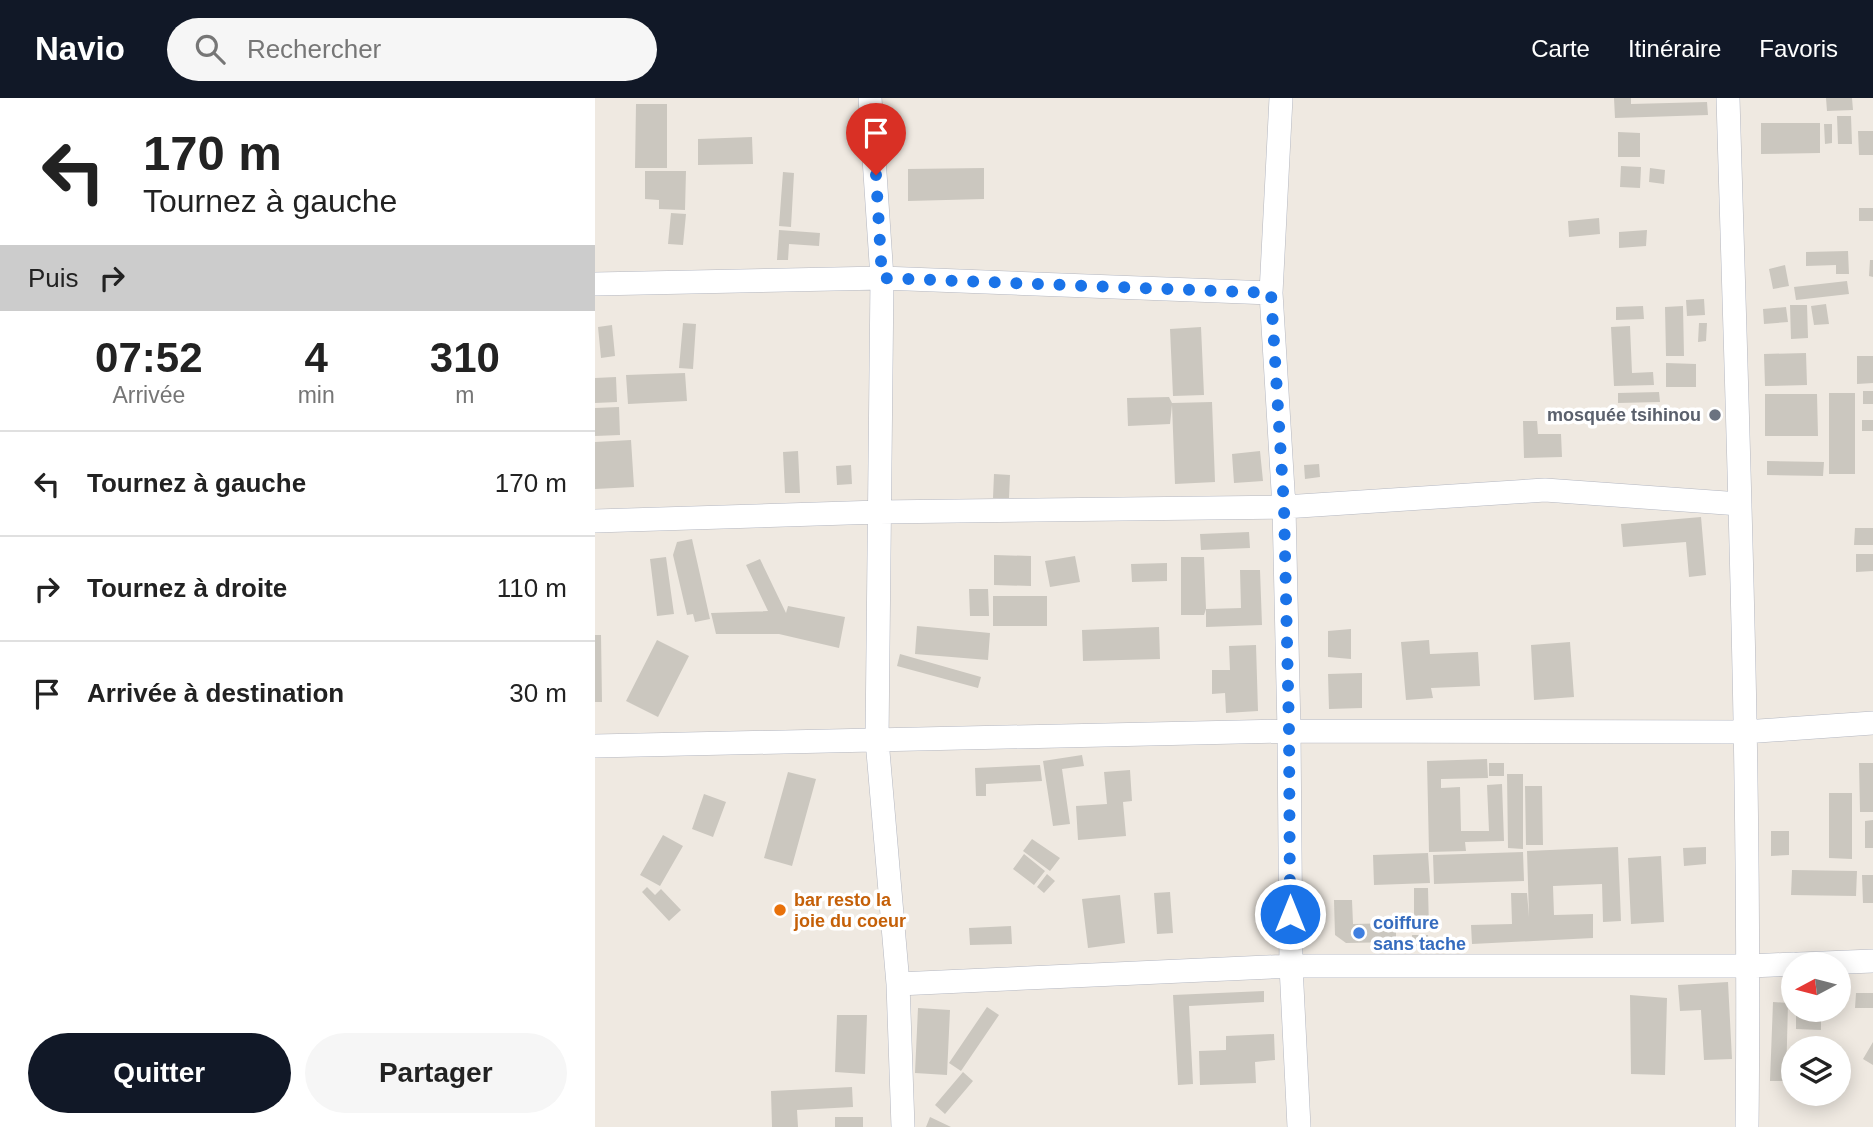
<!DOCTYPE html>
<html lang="fr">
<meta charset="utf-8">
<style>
:root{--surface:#fff;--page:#f6f6f6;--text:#222;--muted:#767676;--line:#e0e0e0;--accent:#111827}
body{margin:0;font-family:Arial,sans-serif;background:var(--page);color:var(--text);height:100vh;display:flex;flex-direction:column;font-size:26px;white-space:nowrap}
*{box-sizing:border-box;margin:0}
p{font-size:23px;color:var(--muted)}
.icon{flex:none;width:38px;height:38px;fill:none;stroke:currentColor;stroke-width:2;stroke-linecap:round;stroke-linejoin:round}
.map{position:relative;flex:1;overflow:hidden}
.sheet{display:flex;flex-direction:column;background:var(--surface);width:595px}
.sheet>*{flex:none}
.top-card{background:#fff;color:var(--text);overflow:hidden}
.needle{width:46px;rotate:263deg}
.controls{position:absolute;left:1186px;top:854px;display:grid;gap:14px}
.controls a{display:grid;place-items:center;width:70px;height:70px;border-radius:50%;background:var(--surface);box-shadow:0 4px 18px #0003;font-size:35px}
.pin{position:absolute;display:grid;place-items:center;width:60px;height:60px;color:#fff;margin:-72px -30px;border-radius:50% 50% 50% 0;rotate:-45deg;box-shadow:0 0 7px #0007}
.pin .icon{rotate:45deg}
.me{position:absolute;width:77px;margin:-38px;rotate:0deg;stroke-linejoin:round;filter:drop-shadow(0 0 5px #0008)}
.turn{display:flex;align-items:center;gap:24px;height:147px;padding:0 28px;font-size:32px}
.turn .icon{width:91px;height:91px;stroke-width:2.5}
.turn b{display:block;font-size:49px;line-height:60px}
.then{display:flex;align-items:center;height:66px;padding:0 28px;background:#0003;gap:14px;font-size:26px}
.eta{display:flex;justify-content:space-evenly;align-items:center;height:119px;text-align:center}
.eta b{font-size:42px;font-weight:700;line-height:49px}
.cta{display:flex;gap:14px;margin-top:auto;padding:14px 28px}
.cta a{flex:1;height:80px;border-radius:42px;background:var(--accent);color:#fff;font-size:28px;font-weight:700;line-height:80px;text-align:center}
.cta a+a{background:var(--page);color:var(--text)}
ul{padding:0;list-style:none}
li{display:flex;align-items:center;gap:21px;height:105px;padding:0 28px;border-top:2px solid var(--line)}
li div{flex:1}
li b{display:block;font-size:26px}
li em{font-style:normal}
header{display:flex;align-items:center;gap:42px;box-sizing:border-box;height:98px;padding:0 35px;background:var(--accent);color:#fff}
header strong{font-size:33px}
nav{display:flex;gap:38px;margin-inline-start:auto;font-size:24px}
.search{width:490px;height:63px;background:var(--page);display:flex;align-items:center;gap:18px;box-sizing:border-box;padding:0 24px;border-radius:38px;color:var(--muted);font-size:26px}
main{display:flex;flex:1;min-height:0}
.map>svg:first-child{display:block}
</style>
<header>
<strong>Navio</strong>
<div class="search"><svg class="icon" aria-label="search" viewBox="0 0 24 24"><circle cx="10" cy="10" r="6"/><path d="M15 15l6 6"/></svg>Rechercher</div>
<nav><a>Carte</a><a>Itinéraire</a><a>Favoris</a></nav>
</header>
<main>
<section class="sheet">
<div class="top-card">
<div class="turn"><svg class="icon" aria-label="left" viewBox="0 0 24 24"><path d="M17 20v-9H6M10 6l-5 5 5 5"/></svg><div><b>170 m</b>Tournez à gauche</div></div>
<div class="then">Puis<svg class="icon" aria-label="right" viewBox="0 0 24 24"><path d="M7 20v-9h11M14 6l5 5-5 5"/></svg></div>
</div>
<div class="eta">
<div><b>07:52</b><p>Arrivée</p></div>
<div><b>4</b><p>min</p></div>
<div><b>310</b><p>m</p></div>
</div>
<ul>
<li><svg class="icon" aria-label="left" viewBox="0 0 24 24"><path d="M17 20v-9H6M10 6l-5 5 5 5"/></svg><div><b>Tournez à gauche</b></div><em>170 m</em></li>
<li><svg class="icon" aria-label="right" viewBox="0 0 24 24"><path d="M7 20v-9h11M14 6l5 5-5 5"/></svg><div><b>Tournez à droite</b></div><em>110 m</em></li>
<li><svg class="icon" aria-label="arrive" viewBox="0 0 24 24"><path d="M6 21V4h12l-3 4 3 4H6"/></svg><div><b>Arrivée à destination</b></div><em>30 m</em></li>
</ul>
<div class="cta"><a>Quitter</a><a>Partager</a></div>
</section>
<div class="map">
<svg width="1278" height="1029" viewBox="0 0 1278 1029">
<rect width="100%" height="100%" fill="#efe9e1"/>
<path fill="#cbc7bf" d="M1019 0H1036V6L1112 4 1113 17 1020 20Z
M1231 0H1257L1258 12 1232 13Z
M41 6H72V70H40Z
M1242 18H1256L1257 46H1243Z
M1166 25H1225V55L1166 56Z
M1229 26H1237V45L1230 46Z
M1263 33H1278V57H1264Z
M1023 34 1045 35V59H1023Z
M157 39 158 66 103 67V41Z
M1026 68 1046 69 1045 90 1025 89Z
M389 70V101L313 103V71Z
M1055 70 1070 72 1069 86 1054 84Z
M50 73H91L90 112 64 111V102L50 101Z
M188 74 199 75 196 129 184 128Z
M1264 110H1278V123H1264Z
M76 115 91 116 88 147 73 146Z
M1004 120 1005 136 974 139 973 123Z
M184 132 225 135 224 148 194 146 193 162H182Z
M1052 132 1051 148 1024 150V134Z
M1253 153 1254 176H1241V167L1211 168V154Z
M1275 162H1278V179L1274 178Z
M1190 167 1194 188 1178 191 1174 171Z
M1252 183 1254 196 1201 202 1199 189Z
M1109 201 1110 217 1092 218 1091 202Z
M1231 206 1234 226 1219 227 1216 208Z
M1195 207H1212L1213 240 1196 241Z
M1048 208 1049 221 1021 222V209Z
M1088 208 1089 258H1071L1070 209Z
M1191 209 1193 224 1169 226 1168 211Z
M88 225 101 226 98 271 84 270Z
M1104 225H1112L1111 243 1103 244Z
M17 227 20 258 6 260 3 229Z
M1035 228 1037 275 1058 274 1059 287 1019 288 1016 229Z
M606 229 609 297 578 298 575 231Z
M1211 255 1212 287 1170 288 1169 256Z
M1262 258H1278V285L1262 286Z
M1071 265 1101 266V289H1071Z
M90 275 92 303 33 306 31 277Z
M21 279 22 304 0 305V280Z
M1268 293H1278V306H1268Z
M1064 294 1065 304 1023 305V295Z
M1234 295H1260V376H1234Z
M1170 296H1222L1223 338H1170Z
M574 299 577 305 617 304 620 384 580 386 577 307 575 326 533 328 532 300Z
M24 309 25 337 0 338V310Z
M1267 322H1278V333H1267Z
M928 323H942L943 336H966L967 359 929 360Z
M36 342 39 389 0 391V344Z
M203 353 205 395H190L188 354Z
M665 353 668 383 639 385 637 356Z
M1172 363 1229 364 1228 378 1172 377Z
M724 366 725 379 710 381 709 367Z
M256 367 257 386 242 387 241 368Z
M399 376 415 377 414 400H398Z
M1106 419 1111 477 1094 479 1091 444 1028 449 1026 426Z
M1260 430H1278V447H1259Z
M654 434 655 450 606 452 605 436Z
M97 441 115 521 100 524 98 516 92 517 78 457 82 444Z
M1261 456H1278V473L1261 474Z
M399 457 436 458V488L399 487Z
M480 458 485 484 455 489 450 463Z
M71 459 79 516 62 518 55 461Z
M586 459H609L611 511 609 517H586Z
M165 461 191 515 193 508 250 519 244 550 184 536H121L116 515 173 513 151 467Z
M572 465V483L537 484 536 466Z
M645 472H665L667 527 611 529V511L646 510Z
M374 491H393L394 518H375Z
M398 498H452V528H398Z
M322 528 395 535 393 562 320 556Z
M564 529 565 561 488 563 487 532Z
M756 531V561L733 559V533Z
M0 537H6L7 604H0Z
M62 542 94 558 63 619 31 603Z
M834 542 835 556 883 554 885 588 836 590 838 600 811 602 806 544Z
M975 544 979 599 939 602 936 547Z
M661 547 663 613 631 615 630 595 617 596V572H635L634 548Z
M305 556 386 579 383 590 302 568Z
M767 575V610L734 611 733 576Z
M487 657 489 668 467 671 475 726 458 728 448 663Z
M892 661 893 680 846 681V690L865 689 866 733H894L892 687 907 686 909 743 870 744 871 753 834 754 832 663Z
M894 665H909V678H894Z
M1264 665H1278V714H1265Z
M445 667 447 683 391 686V698H381L380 670Z
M535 672 537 703 528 704 531 738 483 742 481 708 512 706 509 674Z
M193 674 221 681 197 768 169 760Z
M912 676H928V751L913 750Z
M930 688H947L948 747H931Z
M1234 695H1257V761L1234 760Z
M109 696 131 704 118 739 97 731Z
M1278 722V750H1270V723Z
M1176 733H1194V757L1176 758Z
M68 737 88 748 65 788 45 777Z
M437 741 465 760 455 773 428 753Z
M1023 749 1026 823 1008 824 1007 786 958 788 959 817 998 816V840L877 846 876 827 917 826 916 795H932L934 819 932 753Z
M1111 749V766L1089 768 1088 750Z
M928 754 929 783 839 786 838 757Z
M833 755 835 785 779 787 778 757Z
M429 756 450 773 439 787 418 771Z
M1066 758 1069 824 1036 826 1033 760Z
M1197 772 1262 773 1261 798 1196 797Z
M452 776 460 783 449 795 442 789Z
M1267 777H1278V805H1268Z
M52 789 60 797 66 791 86 812 74 823 47 794Z
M819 790H833L834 831H819Z
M575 794 578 835 562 836 559 795Z
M525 797 530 845 493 850 487 801Z
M739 802H757L758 826 801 825V844L751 845 740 837Z
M416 828 417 846 375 847 374 830Z
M817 837H833L834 848H818Z
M1133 884 1137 961 1109 962 1106 912 1085 913 1083 887Z
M669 893V904L594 908 598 986 583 987 578 897Z
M1261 895H1278V910H1260Z
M1035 897 1072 900 1070 977 1036 976Z
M1178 904 1193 905 1191 983H1175Z
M392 909 404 917 366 973 354 965Z
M323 910 355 912 352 977 320 975Z
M1201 914 1226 915V932L1201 931Z
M242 917H272L270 976 240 974Z
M679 936 680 962 660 964 661 985 605 987 604 953 631 952V938Z
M1278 944V967L1268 961Z
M368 974 378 983 350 1016 340 1007Z
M257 989 258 1009 202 1012 203 1029H177L176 993Z
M240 1019H268V1029H240Z
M335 1019 356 1029H331Z"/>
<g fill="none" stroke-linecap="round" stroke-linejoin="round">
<g stroke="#b4b7c1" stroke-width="24">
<path id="minor" d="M275 0 287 180 282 642 303 886 308 1029
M686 0 676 195 689 409 694 633 696 868 704 1029
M1133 0C1143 343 1156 686 1152 1029
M0 186 287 180 676 195
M0 423 284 414 689 409 950 392 1145 406
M0 648 694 633 1149 634 1278 625
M1204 866 1278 863
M303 886 696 868H1154L1199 866"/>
</g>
<use href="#minor" stroke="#fff" stroke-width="23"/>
</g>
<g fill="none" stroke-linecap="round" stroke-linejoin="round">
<path stroke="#1a73e8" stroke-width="12" stroke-dasharray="0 21.6" d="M281 77 287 180 676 195 689 409 694 633 695 816"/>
</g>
<circle fill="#6b7280" stroke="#fff" stroke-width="2.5" cx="1120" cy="317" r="7"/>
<circle fill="#e8710a" stroke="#fff" stroke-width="2.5" cx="185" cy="812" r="7"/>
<circle fill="#3f7fe0" stroke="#fff" stroke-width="2.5" cx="764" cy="835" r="7"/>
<g text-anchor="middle" stroke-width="7" stroke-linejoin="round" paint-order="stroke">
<g font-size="18" font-weight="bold" fill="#5b616d" stroke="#fff" text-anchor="end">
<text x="1106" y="323">mosquée tsihinou</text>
</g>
<g font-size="18" font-weight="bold" fill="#c56008" stroke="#fff" text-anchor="start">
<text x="199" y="808">bar resto la<tspan x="199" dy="21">joie du coeur</tspan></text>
</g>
<g font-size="18" font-weight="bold" fill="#366cbe" stroke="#fff" text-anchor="start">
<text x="778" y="831">coiffure<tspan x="778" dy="21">sans tache</tspan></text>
</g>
</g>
</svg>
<div class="controls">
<a><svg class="needle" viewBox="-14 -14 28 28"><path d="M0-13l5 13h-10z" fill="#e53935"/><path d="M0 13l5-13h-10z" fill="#767676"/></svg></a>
<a><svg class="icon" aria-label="layers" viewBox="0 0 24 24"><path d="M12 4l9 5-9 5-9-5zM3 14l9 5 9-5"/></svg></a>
</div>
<div class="pin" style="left:281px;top:77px;background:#d93025"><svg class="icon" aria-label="arrive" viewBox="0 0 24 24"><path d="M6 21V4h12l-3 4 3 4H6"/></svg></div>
<svg class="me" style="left:695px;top:816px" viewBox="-20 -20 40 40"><circle r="17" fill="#1a73e8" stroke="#fff" stroke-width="3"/><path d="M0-11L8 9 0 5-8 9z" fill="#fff"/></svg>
</div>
</main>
